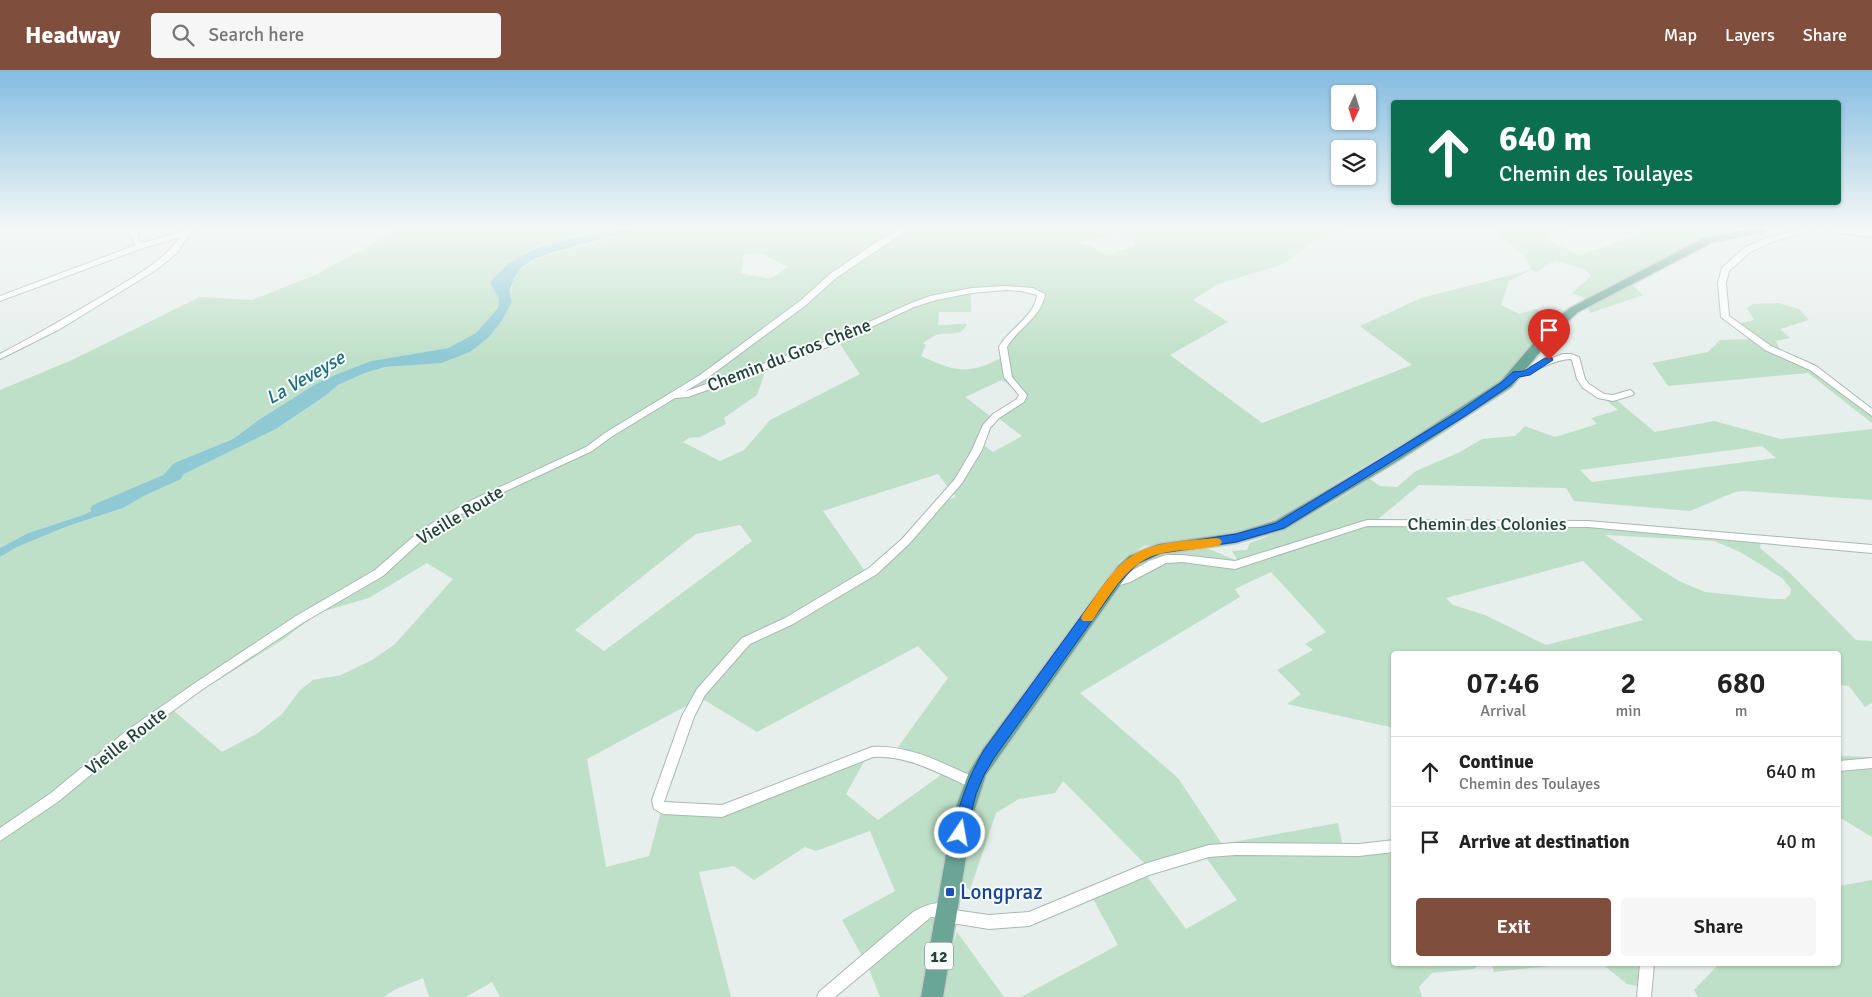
<!DOCTYPE html>
<meta charset="utf-8">
<style>
:root{--surface:#fff;--page:#f6f6f6;--text:#222;--muted:#767676;--line:#e0e0e0;--accent:#804e3d}
body{margin:0;font-family:Signika,sans-serif;background:var(--page);color:var(--text);height:100vh;display:flex;flex-direction:column;font-size:19px;white-space:nowrap}
*{box-sizing:border-box;margin:0}
p{font-size:16px;color:var(--muted)}
.icon{flex:none;width:28px;height:28px;fill:none;stroke:currentColor;stroke-width:2;stroke-linecap:round;stroke-linejoin:round}
.map{position:relative;flex:1;overflow:hidden}
.side{position:absolute;left:1391px;top:581px;width:450px;height:315px;display:flex;flex-direction:column;background:var(--surface);border-radius:5px;box-shadow:0 1px 4px #0004}
.side>*{flex:none}
.hud{position:absolute;left:1391px;top:30px;width:450px;height:105px;border-radius:5px;box-shadow:0 1px 4px #0004;background:#0b6e4f;color:#fff;overflow:hidden}
.needle{width:32px;rotate:184deg}
.tools{position:absolute;left:1331px;top:15px;display:grid;gap:10px}
.tools a{display:grid;place-items:center;width:45px;height:45px;border-radius:5px;background:var(--surface);box-shadow:0 1px 4px #0004;font-size:25px}
.pin{position:absolute;display:grid;place-items:center;width:42px;height:42px;color:#fff;margin:-51px -21px;border-radius:50% 50% 50% 0;rotate:-45deg;box-shadow:0 0 5px #0007}
.pin .icon{rotate:45deg}
.me{position:absolute;width:55px;margin:-28px;rotate:12deg;stroke-linejoin:round;filter:drop-shadow(0 0 4px #0008)}
.turn{display:flex;align-items:center;gap:18px;height:105px;padding:0 25px;font-size:22px}
.turn .icon{width:65px;height:65px;stroke-width:2.5}
.turn b{display:block;font-size:35px;line-height:42px}
.eta{display:flex;justify-content:space-evenly;align-items:center;height:85px;text-align:center}
.eta b{font-size:30px;font-weight:600;line-height:35px}
.button{display:flex;gap:10px;margin-top:auto;padding:10px 25px}
.button a{flex:1;height:58px;border-radius:5px;background:var(--accent);color:#fff;font-size:20px;font-weight:600;line-height:58px;text-align:center}
.button a+a{background:var(--page);color:var(--text)}
ul{padding:0;list-style:none}
li{display:flex;align-items:center;gap:15px;height:70px;padding:0 25px;border-top:1px solid var(--line)}
li div{flex:1}
li b{display:block;font-size:19px}
li em{font-style:normal}
header{display:flex;align-items:center;gap:30px;box-sizing:border-box;height:70px;padding:0 25px;background:var(--accent);color:#fff}
header strong{font-size:24px}
nav{display:flex;gap:28px;margin-inline-start:auto;font-size:18px}
.search{width:350px;height:45px;background:var(--page);display:flex;align-items:center;gap:12px;box-sizing:border-box;padding:0 18px;border-radius:5px;color:var(--muted);font-size:19px}
.map>svg:first-child{display:block}
</style>
<header>
<strong>Headway</strong>
<div class="search"><svg class="icon" aria-label="search" viewBox="0 0 24 24"><circle cx="10" cy="10" r="6"/><path d="M15 15l6 6"/></svg>Search here</div>
<nav><a>Map</a><a>Layers</a><a>Share</a></nav>
</header>
<div class="map">
<svg width="1872" height="927" viewBox="0 0 1872 927">
<rect width="100%" height="100%" fill="#e6efeb"/>
<path fill="#bfe0c8" fill-rule="evenodd" d="M401 159H619L564 169 533 179 510 192 496 220 499 230 498 238 477 263 448 278 371 291 317 313 260 349 233 369 174 393 156 413 120 430 112 431 83 445 28 463 0 478V320L72 290 200 227 252 230 315 205Z
M640 159H1366H1353L1316 169 1283 194 1218 214 1193 230 1228 252 1170 285 1262 353 1412 295 1360 256 1421 228 1531 200 1525 187 1492 159H1570L1545 168 1578 185 1611 175 1648 159H1750L1705 168 1669 185 1632 215 1643 225 1590 243 1585 228 1572 223 1591 206 1586 200 1555 190 1537 202 1531 200 1509 211 1501 235 1519 244 1536 239 1554 248 1499 313 1430 359 1344 408 1288 444 1229 465 1144 476 1120 491 970 703 924 927H880L868 897 842 850 895 821 870 761 816 781 805 777 754 810 734 796 699 802 731 927H500L492 912 466 927H429L423 908 394 920 384 927H0V487L17 477 68 456 123 438 176 408 276 359 325 326 338 315 365 303 385 297 408 295 470 282 512 232C505 189 550 185 581 176 601 171 620 165 640 159ZM1115 164 1136 167 1134 176 1108 185 1080 172ZM755 183 765 185 788 197 770 209 741 203 743 190 741 186ZM1018 219 1035 222 1038 226 1034 237 1001 270V288C967 306 954 301 921 286L926 275 923 273C927 271 930 268 934 266 945 260 961 269 967 254 957 253 948 256 938 255L939 242H971V222ZM823 271H838L860 304 770 350 744 380 720 391 683 372 689 368 700 367 726 354 724 348 757 325 768 293ZM1002 310 1027 328 990 346 965 327ZM998 348 1022 366 993 382 981 373ZM938 404 956 427 933 435 907 470 867 504 823 441ZM740 455 752 471 604 581 575 560 696 464ZM427 493 453 509 395 574 372 590 341 605 313 610 300 620 282 644 258 663 222 682 172 639 284 569 318 543 369 528ZM918 576 948 608 898 677 952 697 878 750 846 724 871 679 723 739 663 734 649 786 606 797 587 689 701 628 757 662Z
M1778 233 1799 239 1809 250 1780 259 1790 268 1776 271 1781 282 1805 292 1872 341V353L1808 303 1668 316 1652 293 1708 282 1720 270 1750 269 1738 254 1754 250 1747 238 1753 234Z
M1615 329 1655 362 1714 351 1781 369 1872 359V430L1745 421 1735 422 1690 441 1574 431 1566 418 1419 415 1377 450 1592 451 1756 465 1761 472 1760 478 1791 504 1856 570 1872 571V633L1865 637 1849 616 1839 615V584H1394V658L1287 634 1301 624 1277 600 1313 580 1305 574 1326 562 1271 502 1235 519 1240 527 1080 623 1178 708 1222 774 1338 753 1343 777H1394V894H1480L1474 899 1432 903 1419 917 1422 927H1021L1118 875 1091 825 1146 805 1186 859 1237 830 1199 778 1145 794 1063 711 1055 723 1019 729 996 743 970 820 959 812 969 742 984 706 1028 641 1086 565 1133 498 1157 486 1206 478 1238 491 1232 481 1247 480 1250 473C1297 456 1328 436 1370 409L1380 416 1397 417 1416 401 1460 382 1482 369 1515 366 1525 356 1555 367 1597 354 1591 348 1618 340 1607 331ZM1762 376 1776 388 1592 412 1580 400ZM1605 465 1714 471 1738 481 1763 496 1783 509 1791 519 1790 525 1785 529H1772L1705 522 1679 511ZM1583 491 1643 550 1546 575 1485 545 1453 535 1446 528Z
M1839 686 1872 687V767L1839 747Z
M1872 810V927H1698L1694 920 1719 894H1839V816Z
M957 862 1004 927H942V910Z
M1492 894H1568L1494 902Z
M1602 894H1640L1638 916 1627 914Z"/>
<path fill="#8ec9d4" d="M619 159H640L554 182 534 189 522 197 514 208 510 220 512 232 502 250 490 266 470 282 441 293 385 297 365 303 338 315 325 326 276 359 176 408 123 438 68 456 17 477 0 487V478L28 463 83 445 112 431 120 430 156 413 174 393 233 369 260 349 317 313 335 305 371 291 448 278 476 263 498 238 499 229 490 213C520 172 574 169 619 159Z"/>
<g fill="none" stroke-linecap="round" stroke-linejoin="round">
<path fill="#8ec9d4" fill-rule="evenodd" d="M175 400 181 401 183 405 181 409 105 443 99 445 93 443 90 439 93 435Z"/>
<g stroke="#a8b8b2" stroke-width="2">
<path id="street" d="M133 159H139L137 164 139 171 142 173 187 160 202 159 189 164 177 183 156 200 60 259 0 289V284C38 264 74 243 111 221 136 205 163 192 180 167L140 179 0 231V226L136 175 129 164Z
M902 159H909L836 208 806 235 706 309 684 322 827 271 909 234 930 226 972 218 1006 216 1033 218 1045 224C1042 247 1018 258 1007 277L1012 307 1027 325 1024 332 999 348 990 358 982 380 962 413 910 473 877 504 793 554 750 574 705 625 694 647 664 732 722 735 872 677C911 675 944 694 978 709L980 713 978 717 974 718 970 717C938 703 908 685 873 687L722 747 663 744 654 739 652 730 682 646 697 619 742 568 785 548 869 498 902 469 955 409 972 380 983 355 993 344 1017 329 1019 325 1004 307 999 277C1009 259 1035 246 1037 225L1021 221 1006 220 972 223 936 230 914 237 833 275 688 327 675 328 611 367 592 381 478 434 442 456 421 471 383 506 304 552 200 621 133 670 59 731 0 771V758L51 723 125 662 192 615 296 546 375 500 413 467 434 452 472 430 586 377 605 363 700 305 800 231 830 204 880 170Z
M1807 159H1816L1772 172 1750 182 1729 201 1726 213 1729 246 1771 276 1816 296 1872 339V346L1810 300 1765 280 1721 247 1718 213 1722 198 1744 178 1766 168Z
M1563 284H1571L1579 287 1585 309 1589 314 1604 324 1613 325 1630 320 1634 323 1633 325 1613 331 1598 328 1583 318 1577 309 1572 290 1570 289C1551 290 1535 303 1516 307L1512 304Z
M1367 450 1588 451 1872 475V483L1588 457 1367 456 1235 499 1182 492 1166 493 1130 512 1120 515 1109 514 1108 511 1109 508 1123 506 1149 491 1166 485H1182L1235 491Z
M1872 688V698L1839 701V691Z
M1394 770V782L1359 786 1235 785 1209 787 1149 805 1029 856 989 859 946 852 941 850 940 847H931L835 927H817L819 922 913 842C925 835 938 830 952 835L954 840 989 845 1029 842 1147 793 1209 775 1235 773 1359 774Z
M1640 894H1654L1651 927H1637Z"/>
</g>
<g stroke="#a4bbb3" stroke-width="3">
<path id="secondary" d="M1825 159 1872 161V167L1826 161Z"/>
</g>
<g stroke="#c2cac8" stroke-width="3">
<path id="primary" d="M1749 159H1767L1762 162 1711 173 1578 242 1558 260 1511 317 1399 390 1285 459 1236 473 1161 484 1139 494 1128 504 986 705 973 745 943 927H921L953 745 969 702 983 679 1118 496 1129 486 1158 474 1236 463 1275 451 1389 384 1501 311 1550 254 1570 238 1704 168Z"/>
</g>
<use href="#street" fill="#fff" fill-rule="evenodd"/>
<use href="#secondary" fill="#fff" fill-rule="evenodd"/>
<use href="#primary" fill="#6aa596" fill-rule="evenodd"/>
</g>
<linearGradient id="sky" x2="0" y2="1"><stop stop-color="#84bce0"/><stop offset="0.55" stop-color="#f4f8f6"/><stop offset="1" stop-color="#f4f8f6" stop-opacity="0"/></linearGradient>
<rect width="1872" height="288" fill="url(#sky)"/>
<path fill="#1a73e8" stroke="#114b97" d="M1545 288H1552L1553 290 1530 305 1519 307 1509 316 1465 346 1284 458 1236 472 1160 483 1138 493 1118 514 994 688 984 705 976 724 965 768 960 770 955 768 952 763C960 733 968 707 984 680L1109 508 1130 487 1154 477 1236 464 1276 453 1458 342 1502 312 1513 302 1524 301Z"/>
<path fill="#f59e0b" d="M1216 468 1220 469 1222 472 1220 475C1202 480 1181 479 1163 483 1129 489 1110 525 1092 551H1083L1081 548 1083 544C1097 525 1110 501 1130 487 1153 471 1189 471 1216 468Z"/>
<rect fill="#1a4fb4" stroke="#f7fbf9" stroke-width="2" x="945" y="817" width="10" height="10" rx="2.5"/>
<g text-anchor="middle" stroke-width="4" stroke-linejoin="round" paint-order="stroke">
<rect fill="#f7fbf9" stroke="#637a73" stroke-width="1" x="925" y="872.5" width="28" height="27" rx="4"/>
<g font-size="16" font-weight="bold" fill="#24423a">
<text x="939" y="892">12</text>
</g>
<g font-size="18" fill="#24423a" stroke="#f7fbf9">
<text transform="translate(789 285) rotate(-21)" y="6">Chemin du Gros Chêne</text>
<text transform="translate(460 445) rotate(-31)" y="6">Vieille Route</text>
<text x="1487" y="460">Chemin des Colonies</text>
<text transform="translate(126 671) rotate(-38)" y="6">Vieille Route</text>
</g>
<g font-size="19" font-style="italic" fill="#1c6f80" stroke="#f7fbf9">
<text transform="translate(305 307) rotate(-30)" y="7">La Veveyse</text>
</g>
<g font-size="21" fill="#164399" stroke="#f7fbf9" text-anchor="start">
<text x="960" y="829">Longpraz</text>
</g>
</g>
</svg>
<div class="tools">
<a><svg class="needle" viewBox="-14 -14 28 28"><path d="M0-13l5 13h-10z" fill="#e53935"/><path d="M0 13l5-13h-10z" fill="#767676"/></svg></a>
<a><svg class="icon" aria-label="layers" viewBox="0 0 24 24"><path d="M12 4l9 5-9 5-9-5zM3 14l9 5 9-5"/></svg></a>
</div>
<div class="pin" style="left:1549px;top:290px;background:#d93025"><svg class="icon" aria-label="arrive" viewBox="0 0 24 24"><path d="M6 21V4h12l-3 4 3 4H6"/></svg></div>
<svg class="me" style="left:960px;top:763px" viewBox="-20 -20 40 40"><circle r="17" fill="#1a73e8" stroke="#fff" stroke-width="3"/><path d="M0-11L8 9 0 5-8 9z" fill="#fff"/></svg>
<div class="hud">
<div class="turn"><svg class="icon" aria-label="ahead" viewBox="0 0 24 24"><path d="M12 20V5M6 11l6-6 6 6"/></svg><div><b>640 m</b>Chemin des Toulayes</div></div>
</div>
<section class="side">
<div class="eta">
<div><b>07:46</b><p>Arrival</p></div>
<div><b>2</b><p>min</p></div>
<div><b>680</b><p>m</p></div>
</div>
<ul>
<li><svg class="icon" aria-label="ahead" viewBox="0 0 24 24"><path d="M12 20V5M6 11l6-6 6 6"/></svg><div><b>Continue</b><p>Chemin des Toulayes</p></div><em>640 m</em></li>
<li><svg class="icon" aria-label="arrive" viewBox="0 0 24 24"><path d="M6 21V4h12l-3 4 3 4H6"/></svg><div><b>Arrive at destination</b></div><em>40 m</em></li>
</ul>
<div class="button"><a>Exit</a><a>Share</a></div>
</section>
</div>
